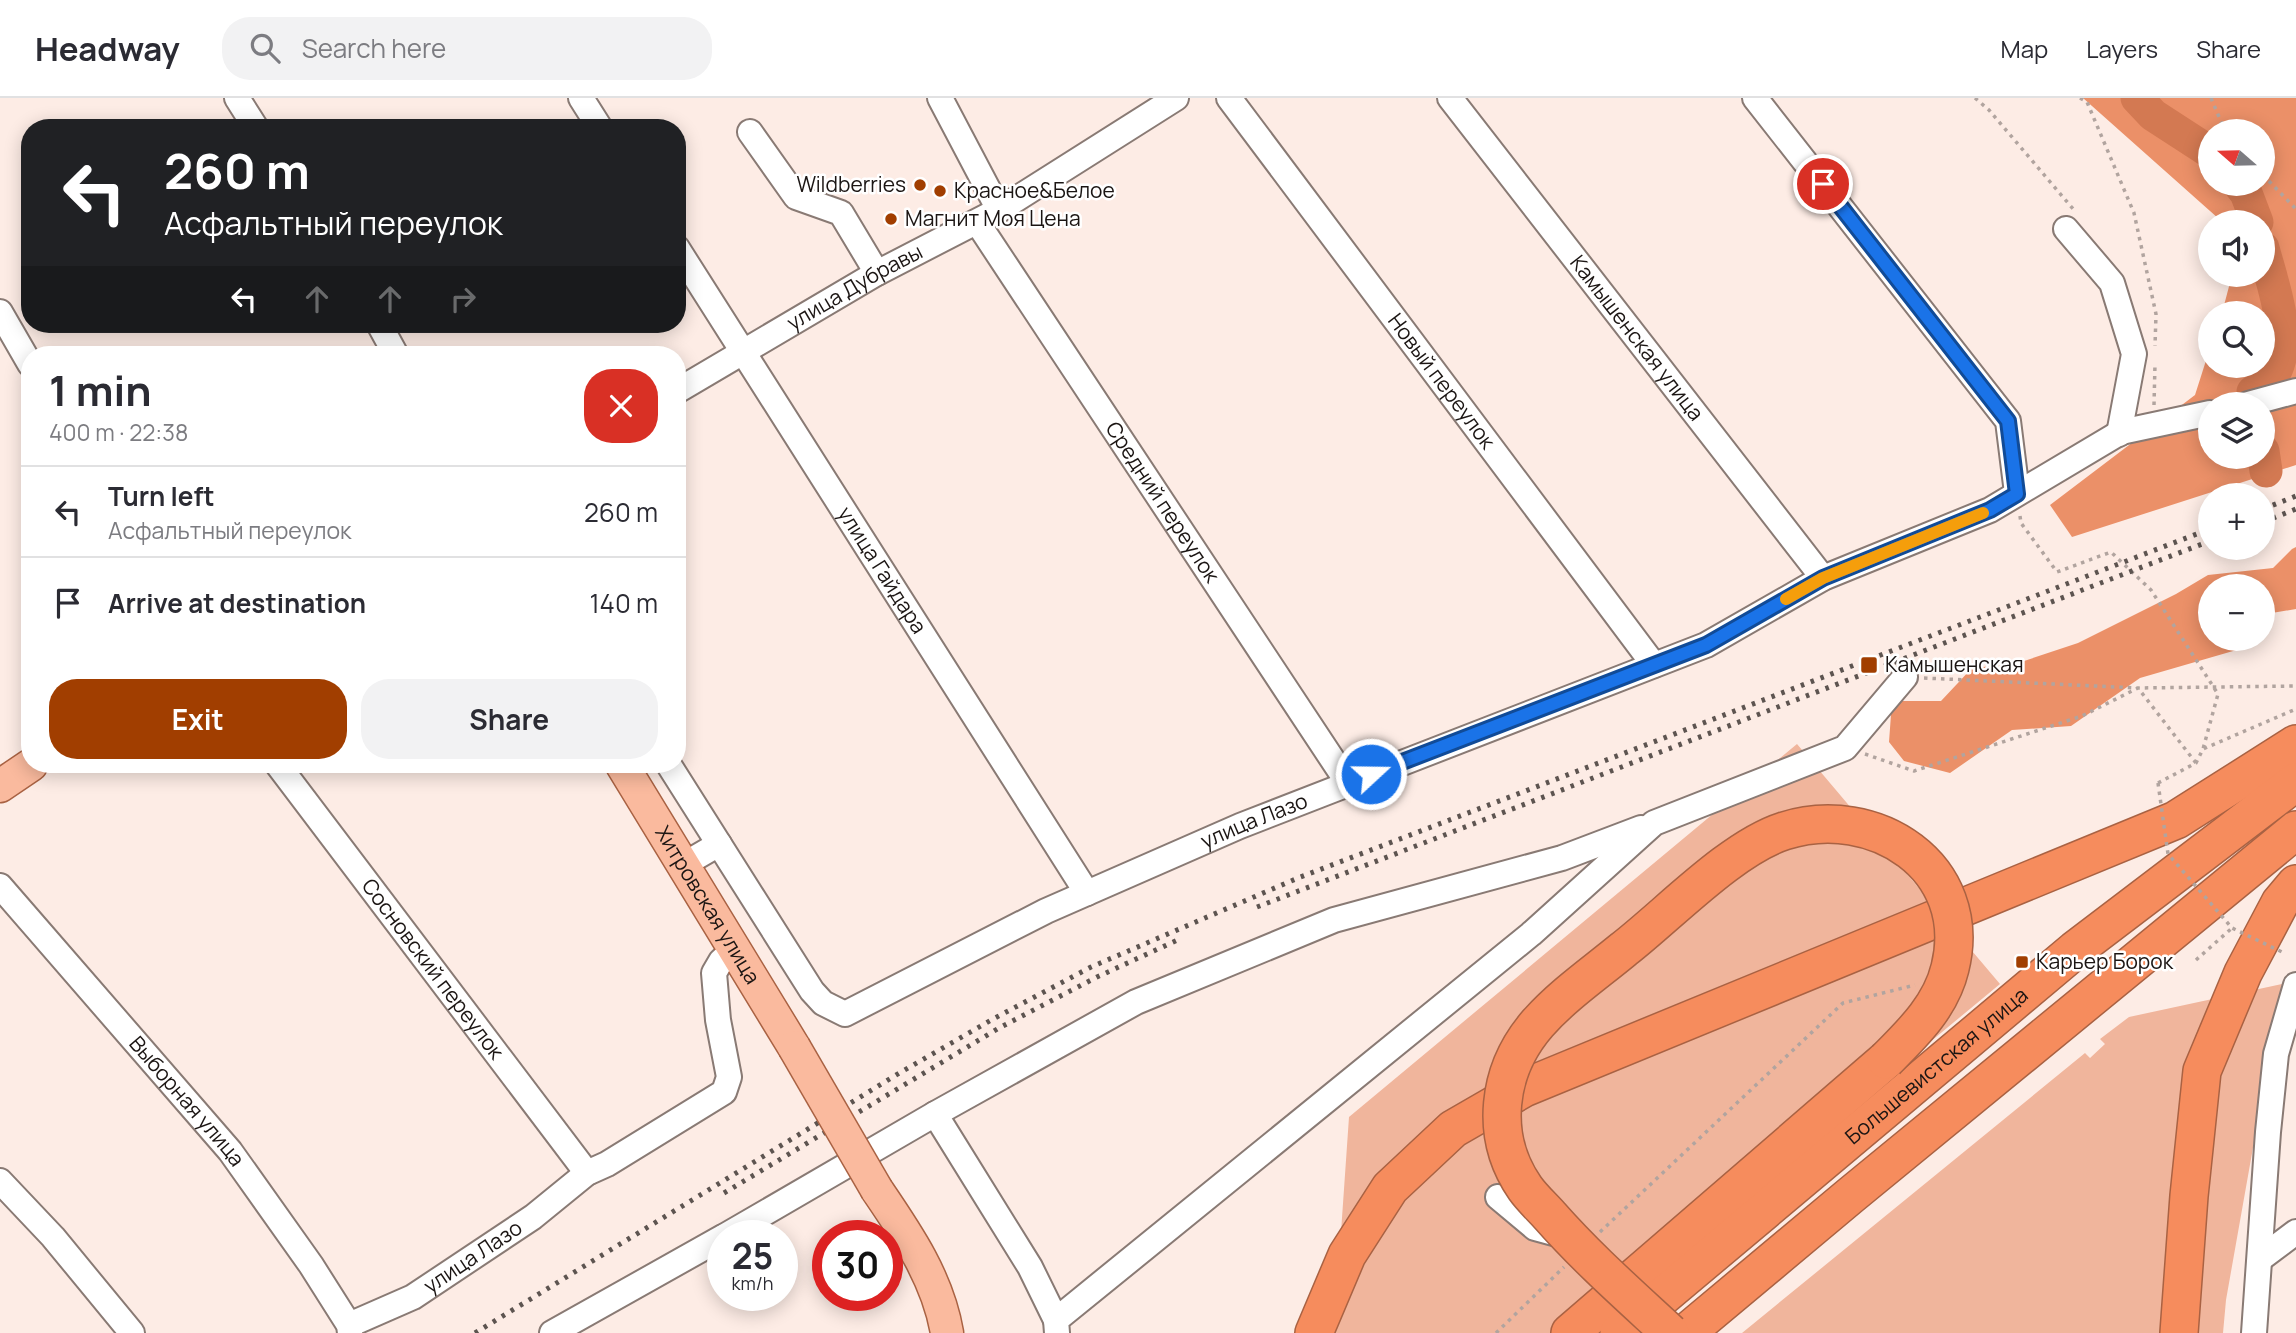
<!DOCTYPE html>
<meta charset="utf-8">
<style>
:root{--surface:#fff;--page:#f2f2f3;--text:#2b2b33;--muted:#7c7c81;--line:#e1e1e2;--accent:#a13e00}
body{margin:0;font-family:Manrope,sans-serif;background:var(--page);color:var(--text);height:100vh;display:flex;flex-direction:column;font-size:26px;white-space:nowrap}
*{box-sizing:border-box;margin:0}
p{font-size:23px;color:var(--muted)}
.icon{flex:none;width:38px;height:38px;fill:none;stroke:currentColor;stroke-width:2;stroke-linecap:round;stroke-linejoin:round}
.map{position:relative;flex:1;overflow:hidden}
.details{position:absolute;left:21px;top:248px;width:665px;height:427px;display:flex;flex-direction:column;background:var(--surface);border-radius:28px;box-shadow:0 4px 18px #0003}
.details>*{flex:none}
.hud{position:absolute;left:21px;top:21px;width:665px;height:214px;border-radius:28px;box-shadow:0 4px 18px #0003;background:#202124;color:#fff;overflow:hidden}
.needle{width:46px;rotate:290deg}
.buttons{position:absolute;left:2198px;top:21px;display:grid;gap:14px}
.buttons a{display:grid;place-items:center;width:77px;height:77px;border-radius:50%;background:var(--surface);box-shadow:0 4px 18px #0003;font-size:35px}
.speed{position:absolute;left:707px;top:1122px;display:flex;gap:14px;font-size:35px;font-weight:700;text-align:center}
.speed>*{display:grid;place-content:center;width:91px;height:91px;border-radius:50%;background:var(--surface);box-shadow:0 4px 18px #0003;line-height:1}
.speed small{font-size:18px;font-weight:400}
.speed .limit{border:10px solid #d22;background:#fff;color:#111}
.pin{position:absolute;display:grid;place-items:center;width:60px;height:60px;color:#fff;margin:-30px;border:4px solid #fff;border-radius:50%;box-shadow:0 2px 7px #0007}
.me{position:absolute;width:77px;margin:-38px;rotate:69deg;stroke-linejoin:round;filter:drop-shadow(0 0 5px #0008)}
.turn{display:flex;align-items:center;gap:24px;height:147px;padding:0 28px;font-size:32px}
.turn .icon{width:91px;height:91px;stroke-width:2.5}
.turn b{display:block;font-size:49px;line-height:60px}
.lanes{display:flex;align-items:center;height:66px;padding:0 28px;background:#0003;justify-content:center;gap:35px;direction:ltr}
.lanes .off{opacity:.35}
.round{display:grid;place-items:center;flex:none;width:74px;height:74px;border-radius:28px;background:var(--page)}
.head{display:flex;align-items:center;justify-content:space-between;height:119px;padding:0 28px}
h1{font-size:42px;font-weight:700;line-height:52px}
.cta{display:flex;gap:14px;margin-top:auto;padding:14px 28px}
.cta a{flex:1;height:80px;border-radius:28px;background:var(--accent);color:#fff;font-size:28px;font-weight:700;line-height:80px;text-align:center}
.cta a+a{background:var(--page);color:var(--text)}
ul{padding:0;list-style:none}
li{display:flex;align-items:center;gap:21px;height:91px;padding:0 28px;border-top:2px solid var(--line)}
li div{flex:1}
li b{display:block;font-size:26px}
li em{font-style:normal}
header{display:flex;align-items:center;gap:42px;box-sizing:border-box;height:98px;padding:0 35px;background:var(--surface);border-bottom:2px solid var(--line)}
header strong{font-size:33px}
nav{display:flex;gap:38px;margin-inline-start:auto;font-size:24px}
.search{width:490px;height:63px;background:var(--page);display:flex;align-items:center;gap:18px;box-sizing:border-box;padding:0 24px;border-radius:28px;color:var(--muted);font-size:26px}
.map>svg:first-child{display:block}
</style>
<header>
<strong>Headway</strong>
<div class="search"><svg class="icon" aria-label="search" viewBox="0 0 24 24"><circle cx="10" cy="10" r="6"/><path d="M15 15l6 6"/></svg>Search here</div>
<nav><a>Map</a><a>Layers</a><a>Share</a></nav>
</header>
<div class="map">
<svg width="2296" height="1235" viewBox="0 0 2296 1235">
<rect width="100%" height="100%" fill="#fdece5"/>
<path fill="#f0b59c" d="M1797 646 2000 886 1579 1235H1334L1349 1019Z
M2282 886 2226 1202 2223 1235H1742L2085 955 2090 960 2105 946 2100 941 2129 919Z"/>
<path fill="#eb9068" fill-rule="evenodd" d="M2083 0H2296V367L2072 439 2050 407 2195 297 2210 250V268H2263V215H2222L2232 177H2263V124H2220L2219 121ZM2210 33H2263V86H2210ZM2210 306H2263V359H2210Z
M2296 449V511L2266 516 2263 520V488H2210V541H2248L2240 551 2140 580 2071 628 2012 632 1950 675 1904 663 1889 644 1892 603H1941L1972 570 2015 566 2078 545 2176 496 2208 477 2273 470 2292 451Z"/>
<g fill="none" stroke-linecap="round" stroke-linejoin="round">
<path stroke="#d37952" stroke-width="33" d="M2137 0 2153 17 2210 54
M2239 86 2246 95 2257 124
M2253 294C2259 290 2266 287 2271 281 2296 245 2273 189 2263 150
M2263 353 2266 373"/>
<g stroke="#897a74" stroke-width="28">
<g id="minor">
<path d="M237 0 256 30"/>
<path d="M581 0 600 30"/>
<path d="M940 0 999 112"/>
<path id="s1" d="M1229 0 1654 567"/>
<path id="s2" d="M1450 0 1823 480"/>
<path d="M1755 0 2008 323 2017 395"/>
<path d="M750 34 796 99 841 115 877 175"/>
<path id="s3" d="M977 124 1348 685"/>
<path d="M2066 131 2112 185 2134 256 2119 336"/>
<path id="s4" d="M677 150 1087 795"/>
<path d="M0 214 30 266"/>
<path d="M379 226 396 257"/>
<path id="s5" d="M677 293 877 175 999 112 1176 0"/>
<path d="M2248 306 2296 293"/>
<path id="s6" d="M278 667 587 1075"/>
<path id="s7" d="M669 667 812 893 823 905 845 916 1046 813 1240 728 1706 547 1823 480 1990 412 2121 334 2210 315"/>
<path d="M683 767 719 746"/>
<path id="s8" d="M0 788 230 1053 311 1167 349 1227 350 1235"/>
<path d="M935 1016 1030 1169 1056 1222"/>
<path d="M0 1083 53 1139 132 1235"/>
<path d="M1498 1099 1535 1130 1568 1139"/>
<path d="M725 1138 935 1016 1136 904 1334 822 1562 760 1641 730"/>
<path d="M2260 1161 2296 1134"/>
<path id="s9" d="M349 1227 413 1199 533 1119 587 1075 607 1066 724 994 729 979 718 922 714 875 721 863 734 851"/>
<path d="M552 1235 723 1139"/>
<path d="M1057 1235 1056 1222 1531 836 1654 725 1845 650 1905 579"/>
<path d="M2254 1235 2268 1034 2276 956 2296 887"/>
</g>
</g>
<g stroke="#a96243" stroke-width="35">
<g id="major">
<path id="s10" d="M622 667 794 949"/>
<path d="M0 688 31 667"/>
<path d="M877 1092C907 1136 938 1181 947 1235"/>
</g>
</g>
<g stroke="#a96243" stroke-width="40">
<g id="highway">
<path d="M1314 1235 1347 1157 1390 1090 1453 1031 1524 990 2176 722 2296 646"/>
<path d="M1570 1235 1886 962"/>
<path id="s11" d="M1619 1235 2075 852 2296 684"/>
<path d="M1686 1235 1851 1097 2296 732"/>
<path d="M2179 1235 2189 1098 2202 973 2243 875 2280 805 2296 786"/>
</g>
</g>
<path stroke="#b1a49f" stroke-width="3.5" stroke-dasharray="3.5 5" stroke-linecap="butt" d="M1975 0 1989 12 2074 112
M2080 0 2087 4 2134 115 2156 216 2155 248
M2211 0 2225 33
M2263 77 2296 111
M2154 307 2155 266
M2020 418 2021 425 2057 474 2111 454 2151 492 2218 596 2203 651
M1924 580 2138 590 2296 588
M1865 656 1914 673 2082 618 2138 590 2196 665
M2158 685 2196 665 2203 651 2296 611
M2196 862 2232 830
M1600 1134 1843 905 1915 887
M1496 1235 1564 1169"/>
<use href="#minor" stroke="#fff" stroke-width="24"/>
<use href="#major" stroke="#faba9e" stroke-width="32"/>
<use href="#highway" stroke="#f68c5d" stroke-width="37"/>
<path stroke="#5d5450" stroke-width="5" stroke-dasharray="3.5 7" stroke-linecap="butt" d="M2263 411 2296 398
M2263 424 2296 411
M1257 809 2210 443
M724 1095 999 930 1097 879 1182 840
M475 1235 901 974 993 921 1091 869 1298 780 2210 431"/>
<g stroke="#a96243" stroke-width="35" stroke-linecap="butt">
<path id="major-bridge" d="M794 949 877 1092"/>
</g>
<g stroke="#a96243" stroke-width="40" stroke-linecap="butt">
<path id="highway-bridge" d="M1670 1235C1629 1197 1587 1160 1550 1118 1542 1109 1532 1100 1525 1090 1489 1038 1497 972 1538 925 1563 897 1595 875 1624 851 1669 816 1731 750 1784 733 1874 704 1975 769 1950 870 1941 908 1913 935 1886 962"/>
</g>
<path stroke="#b1a49f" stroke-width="3.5" stroke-dasharray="3.5 5" stroke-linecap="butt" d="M2158 685 2168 756 2232 830 2282 854"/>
<use href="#major-bridge" stroke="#faba9e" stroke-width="32"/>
<use href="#highway-bridge" stroke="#f68c5d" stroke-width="37"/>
</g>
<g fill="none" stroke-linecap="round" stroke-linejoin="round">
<g stroke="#114b97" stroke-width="18">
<path id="route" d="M1371 676 1706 547 1823 480 1990 412 2017 396 2008 323 1823 86"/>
</g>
<use href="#route" stroke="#1a73e8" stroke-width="12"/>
<path stroke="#f59e0b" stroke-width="12" d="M1786 501 1823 480 1983 415"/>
</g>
<g fill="#a13e00" stroke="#fff" stroke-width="2.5">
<circle cx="920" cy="87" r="7"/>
<circle cx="940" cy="93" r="7"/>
<circle cx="891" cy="121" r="7"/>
<rect x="1860" y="558" width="18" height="18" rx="3.5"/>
<rect x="2015" y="857" width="14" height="14" rx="3.5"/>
</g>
<g text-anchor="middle" stroke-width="5" stroke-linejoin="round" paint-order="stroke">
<g font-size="21" fill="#1b1513" stroke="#fff" text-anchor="start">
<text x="906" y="94" text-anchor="end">Wildberries</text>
<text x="954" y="100">Красное&amp;Белое</text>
<text x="905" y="128">Магнит Моя Цена</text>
<text x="1885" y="574">Камышенская</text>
<text x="2036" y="871">Карьер Борок</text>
</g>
<g font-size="21" fill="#1b1513" stroke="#fff">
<text dy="7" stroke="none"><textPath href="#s5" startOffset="206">улица Дубравы</textPath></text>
<text dy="7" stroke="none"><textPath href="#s2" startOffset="304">Камышенская улица</textPath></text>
<text dy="7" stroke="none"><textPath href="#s1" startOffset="354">Новый переулок</textPath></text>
<text dy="7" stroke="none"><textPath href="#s3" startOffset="336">Средний переулок</textPath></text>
<text dy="7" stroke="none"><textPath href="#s4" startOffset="382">улица Гайдара</textPath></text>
<text dy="7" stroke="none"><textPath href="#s7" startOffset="761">улица Лазо</textPath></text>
<text dy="7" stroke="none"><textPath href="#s10" startOffset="164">Хитровская улица</textPath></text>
<text dy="7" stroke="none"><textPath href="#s6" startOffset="256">Сосновский переулок</textPath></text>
<text dy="7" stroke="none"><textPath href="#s11" startOffset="415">Большевистская улица</textPath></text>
<text dy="7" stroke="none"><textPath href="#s8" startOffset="285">Выборная улица</textPath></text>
<text dy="7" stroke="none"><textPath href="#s9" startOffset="142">улица Лазо</textPath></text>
</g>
</g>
</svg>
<div class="buttons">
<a><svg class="needle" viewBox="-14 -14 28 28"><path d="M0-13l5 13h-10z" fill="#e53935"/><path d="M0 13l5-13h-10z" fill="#7c7c81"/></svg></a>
<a><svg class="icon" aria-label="sound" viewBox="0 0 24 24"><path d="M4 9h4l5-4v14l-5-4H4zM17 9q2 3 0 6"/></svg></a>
<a><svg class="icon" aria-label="search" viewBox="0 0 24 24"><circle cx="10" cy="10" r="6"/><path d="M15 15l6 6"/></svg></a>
<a><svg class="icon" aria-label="layers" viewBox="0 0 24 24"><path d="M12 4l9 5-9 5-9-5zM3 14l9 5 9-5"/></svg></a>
<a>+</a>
<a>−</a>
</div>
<div class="speed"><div>25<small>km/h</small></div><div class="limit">30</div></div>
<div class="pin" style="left:1823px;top:86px;background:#d93025"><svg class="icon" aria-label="arrive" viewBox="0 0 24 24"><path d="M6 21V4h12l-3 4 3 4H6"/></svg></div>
<svg class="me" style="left:1371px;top:676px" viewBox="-20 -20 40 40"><circle r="17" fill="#1a73e8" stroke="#fff" stroke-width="3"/><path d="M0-11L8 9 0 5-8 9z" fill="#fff"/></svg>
<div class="hud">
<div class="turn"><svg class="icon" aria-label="left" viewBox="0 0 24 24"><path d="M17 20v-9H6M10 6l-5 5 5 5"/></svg><div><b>260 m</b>Асфальтный переулок</div></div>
<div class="lanes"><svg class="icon" aria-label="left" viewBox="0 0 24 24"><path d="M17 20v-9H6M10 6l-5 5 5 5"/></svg><svg class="icon off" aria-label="ahead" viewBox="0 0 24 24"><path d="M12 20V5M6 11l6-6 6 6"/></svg><svg class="icon off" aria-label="ahead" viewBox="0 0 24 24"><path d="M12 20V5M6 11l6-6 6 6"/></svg><svg class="icon off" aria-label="right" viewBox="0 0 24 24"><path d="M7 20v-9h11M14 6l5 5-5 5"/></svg></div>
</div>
<section class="details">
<div class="head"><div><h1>1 min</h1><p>400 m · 22:38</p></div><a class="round" style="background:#d93025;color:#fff"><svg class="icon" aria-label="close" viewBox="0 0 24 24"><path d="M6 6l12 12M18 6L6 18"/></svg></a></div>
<ul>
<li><svg class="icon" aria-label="left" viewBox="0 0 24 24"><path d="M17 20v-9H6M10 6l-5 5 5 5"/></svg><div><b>Turn left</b><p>Асфальтный переулок</p></div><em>260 m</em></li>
<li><svg class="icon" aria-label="arrive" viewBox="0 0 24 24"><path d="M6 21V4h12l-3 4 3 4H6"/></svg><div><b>Arrive at destination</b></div><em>140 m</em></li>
</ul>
<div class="cta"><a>Exit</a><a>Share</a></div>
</section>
</div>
